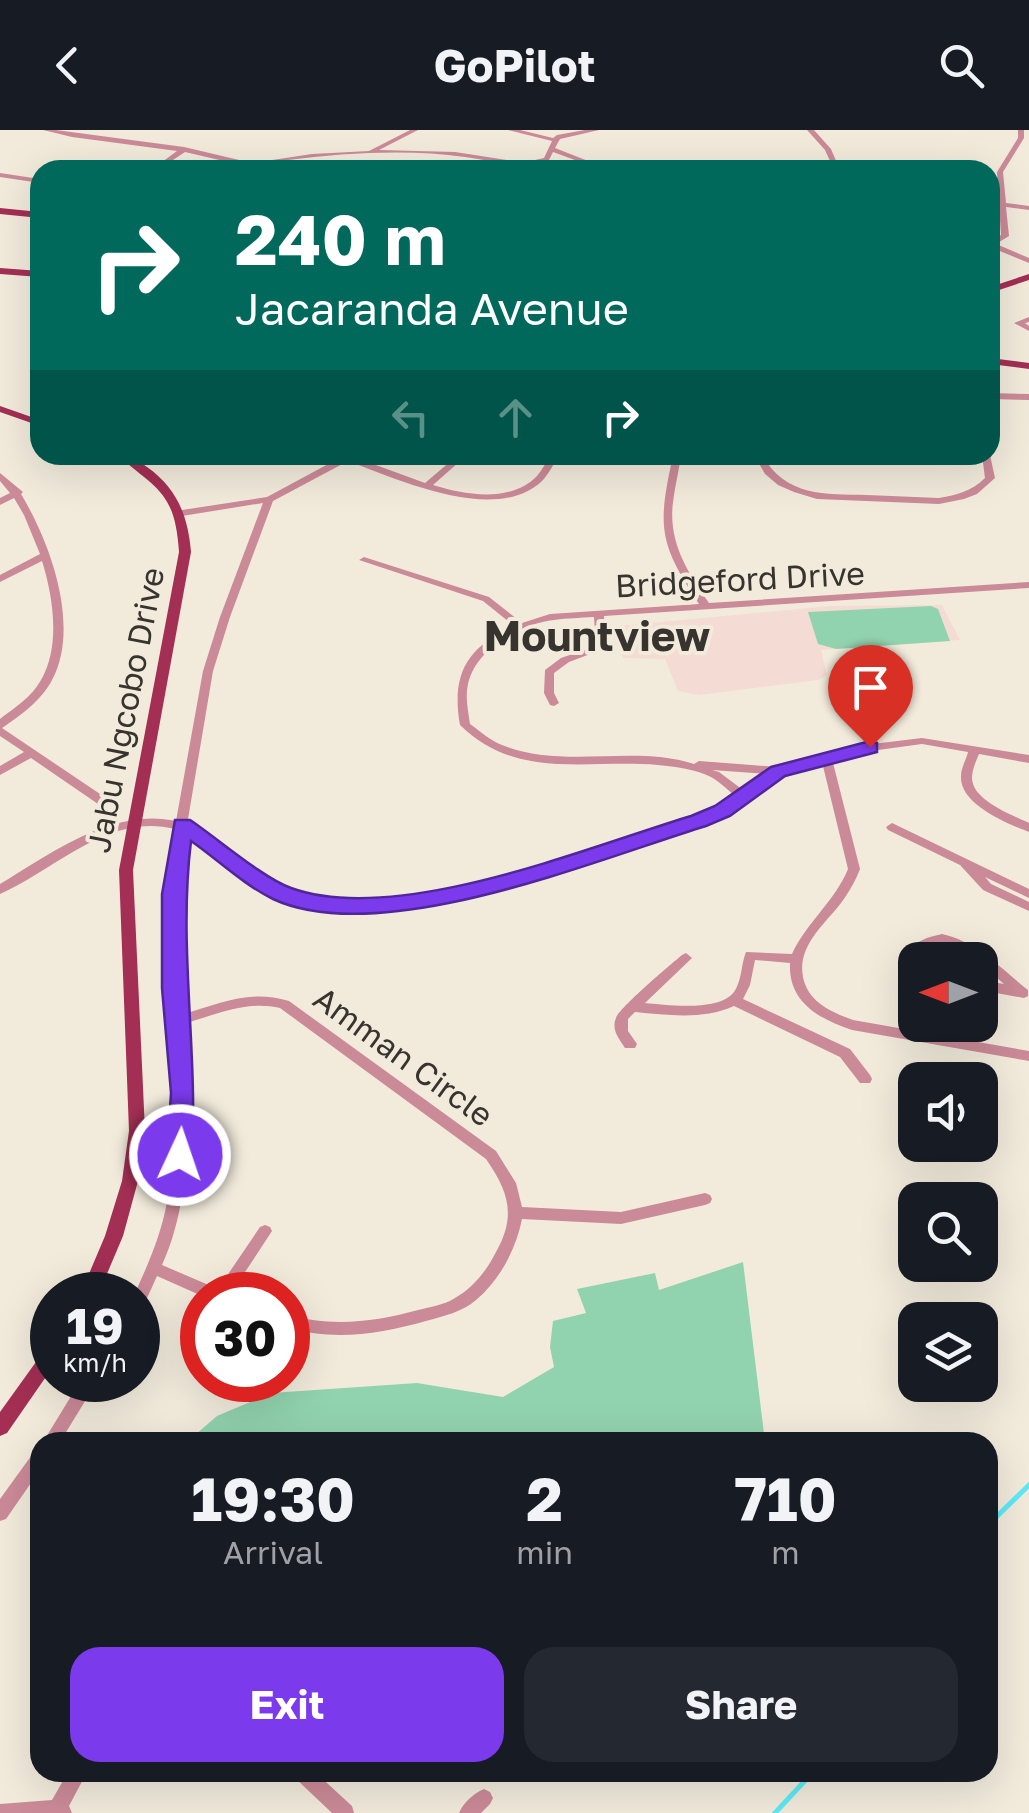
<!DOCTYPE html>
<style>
:root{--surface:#171b24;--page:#242831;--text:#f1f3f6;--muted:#9ea1a6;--accent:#7c3aed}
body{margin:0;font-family:"Golos Text",sans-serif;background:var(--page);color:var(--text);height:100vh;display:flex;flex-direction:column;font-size:38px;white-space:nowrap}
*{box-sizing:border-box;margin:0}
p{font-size:32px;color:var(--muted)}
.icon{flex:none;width:55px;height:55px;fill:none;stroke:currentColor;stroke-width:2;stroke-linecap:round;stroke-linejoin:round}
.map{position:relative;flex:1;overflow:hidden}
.side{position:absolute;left:30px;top:1302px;width:968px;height:350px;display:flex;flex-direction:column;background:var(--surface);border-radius:30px;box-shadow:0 10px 40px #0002}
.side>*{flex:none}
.guide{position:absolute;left:30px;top:30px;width:970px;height:305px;border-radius:30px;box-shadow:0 10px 40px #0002;background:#00695c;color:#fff;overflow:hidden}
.needle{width:65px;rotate:270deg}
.fabs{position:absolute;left:898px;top:812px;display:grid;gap:20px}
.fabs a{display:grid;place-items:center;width:100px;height:100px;border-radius:20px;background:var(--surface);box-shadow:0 10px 40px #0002;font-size:50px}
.speed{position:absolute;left:30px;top:1142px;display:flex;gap:20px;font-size:50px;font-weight:700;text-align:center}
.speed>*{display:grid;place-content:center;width:130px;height:130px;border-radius:50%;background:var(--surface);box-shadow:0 10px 40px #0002;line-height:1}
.speed small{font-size:25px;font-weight:400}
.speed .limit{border:15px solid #d22;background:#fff;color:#111}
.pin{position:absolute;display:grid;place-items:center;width:85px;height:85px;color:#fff;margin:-102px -42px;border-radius:50% 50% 50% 0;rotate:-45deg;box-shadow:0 0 10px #0007}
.pin .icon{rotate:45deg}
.me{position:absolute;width:110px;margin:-55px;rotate:3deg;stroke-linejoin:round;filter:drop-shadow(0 0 8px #0008)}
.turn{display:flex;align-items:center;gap:35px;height:210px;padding:0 40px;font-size:45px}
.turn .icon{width:130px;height:130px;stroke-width:2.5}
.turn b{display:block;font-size:70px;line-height:85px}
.lanes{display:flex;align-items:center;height:95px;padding:0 40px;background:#0003;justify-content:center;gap:50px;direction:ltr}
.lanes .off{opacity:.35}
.eta{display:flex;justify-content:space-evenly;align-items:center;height:170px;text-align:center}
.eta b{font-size:60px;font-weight:700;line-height:70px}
.cta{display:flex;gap:20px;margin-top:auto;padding:20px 40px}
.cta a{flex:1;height:115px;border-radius:30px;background:var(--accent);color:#fff;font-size:40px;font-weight:700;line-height:115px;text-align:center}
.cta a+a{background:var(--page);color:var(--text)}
header{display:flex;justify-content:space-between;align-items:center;height:130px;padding:0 40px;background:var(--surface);font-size:45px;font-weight:700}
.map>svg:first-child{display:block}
</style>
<header><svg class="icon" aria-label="back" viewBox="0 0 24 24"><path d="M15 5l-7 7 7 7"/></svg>GoPilot<svg class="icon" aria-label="search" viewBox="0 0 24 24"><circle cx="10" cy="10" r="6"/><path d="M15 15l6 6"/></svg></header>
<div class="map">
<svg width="1029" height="1683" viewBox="0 0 1029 1683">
<rect width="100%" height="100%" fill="#f2ebdc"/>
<path fill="#f4dbd3" d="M942 475 960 510 821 520 827 545 818 550 699 565 678 561 665 529 623 528 608 497 830 476Z"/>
<path fill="#92d3af" d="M931 476 938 479 950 511 836 519 818 514 808 482Z
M743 1132 765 1312H198L195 1305 217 1286 271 1263 417 1253 503 1267 554 1237 550 1217 553 1191 586 1183 577 1159 655 1143 659 1160Z"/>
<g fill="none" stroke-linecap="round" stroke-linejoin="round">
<path stroke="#5ceaf6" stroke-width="5" d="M988 1395 1029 1355
M775 1683 813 1642"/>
<path fill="#cb8a98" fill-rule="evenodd" d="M43 0H56L184 17 252 33 312 24 369 21 410 0H418L379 20 455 22 513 31 535 30 544 28 552 11 508 0H520L553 8 557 5 585 0H599L560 9 555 18 611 40H602L553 22 549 30C520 39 495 31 465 27 408 19 345 23 288 30 270 33 252 40 235 40L245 36 185 22 158 40H151L177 21 72 7Z
M807 0H814L831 19 840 40H834L825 20Z
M1018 0H1024V8L1003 42 1006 73 1029 76V80L1006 77 1009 106 996 114 1029 128V133L990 117V112L1001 105 997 42 1018 8Z
M0 43 40 49V53L0 47Z
M1029 187V192L1025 193 1029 196V201L1014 193Z
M990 263 1029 264V270L990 269Z
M345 325H356L354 327 425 353 458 325H467L433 355C465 365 511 373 537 346 542 340 546 332 551 325H559C554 333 549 344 542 351 496 395 397 349 348 331L273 371 230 487 213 541 187 695C225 708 250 748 288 761 398 800 586 724 694 688L718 678 735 666C728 660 720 652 711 647 695 639 676 637 658 635 587 629 517 651 460 595 451 544 467 517 514 496L483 471 359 430 364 427 367 428 489 467 522 493 550 484 699 474C659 413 657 397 673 326L681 325C679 340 675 356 673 372 668 412 687 441 709 473L1029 452V458L604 486 606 518 569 532 554 543V563L559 573 554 576 550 575 544 563 545 540 561 528 596 516 594 487C581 488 567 488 554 490 520 494 476 518 468 554 465 567 468 580 470 594 480 601 491 611 502 615 564 640 632 614 694 634L699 631 778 637 848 617 922 608 1029 625V633L979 624C976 631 972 640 972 648 972 670 1012 685 1029 693V702C1008 694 959 674 961 646 961 638 966 630 968 622L922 614 849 624 832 629 860 739C855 752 849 762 841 773 824 795 797 816 803 847 808 872 831 882 853 890L1029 921V931L852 900C819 889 788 872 790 833L755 830 750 855 743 869 850 919 870 945 872 949 870 953H860L840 927 734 876C703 890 668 885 635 882L628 889V901L637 914 635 918H625C619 908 611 900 616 888 619 878 670 835 682 825L686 823 692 828 645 873C667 875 719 882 734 862 742 851 741 834 746 822L792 824C806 793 835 771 848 739L822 632C808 636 791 638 779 646 759 658 743 675 722 685 691 701 655 709 622 721 524 753 380 804 280 767 244 754 220 719 186 703L179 768 183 884C221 874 248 859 289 871L496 1021 516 1053 522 1077 621 1082 705 1063 710 1065 712 1069 710 1073 705 1075 621 1094 522 1089C516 1119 500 1150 476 1170 462 1182 444 1186 426 1191 380 1204 335 1211 288 1198V1185C333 1197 374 1192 418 1180 430 1177 444 1175 455 1168 473 1158 487 1140 496 1122 517 1085 508 1061 486 1029L280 878C246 870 216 885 183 894 188 971 195 1064 162 1135L218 1159 260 1097 265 1095 270 1097 272 1101 230 1165 202 1166 157 1146 143 1177 138 1178V1165H134C148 1135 161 1105 167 1072 183 970 163 869 167 767 168 744 171 722 175 699 108 682 55 740 0 764V754C51 723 113 677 176 691L203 541 220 487 263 373 182 386 177 383 182 380 267 367ZM712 640 767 644 743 660 719 642Z
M754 325H762C786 367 825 364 867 365 891 366 915 367 939 368 957 365 972 361 985 348L982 325H990L995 348 977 364 964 369 939 374 817 369 794 362 778 355 765 344Z
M0 343 23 362 21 364C50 412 81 496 52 550 42 570 20 586 2 598L106 668 108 671 106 674H98L31 628 0 645V636L24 622 0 606V589C14 578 32 567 41 550 61 516 53 466 42 431L0 452V445L40 424 24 385 14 368 0 375V368L10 363 0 351Z
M892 693 1029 759V768L985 747 991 754 1029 772V781L983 760 960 735 888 700 886 697Z
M942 804C978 812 1000 838 1028 860V866L1024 868 980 860V850L1004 854 980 833V830H976C955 814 943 806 920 824L921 830H915V836L911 834 908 822C917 810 928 807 942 804Z
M81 1250H98L60 1312H43Z
M40 1320V1340L6 1389 0 1391V1369L34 1322Z
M68 1642H87L69 1676 72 1683H0V1674L52 1670Z
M292 1642H315L352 1676 354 1683H332L295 1648Z
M484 1659 490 1662 493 1668 490 1674 481 1683H459C463 1673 474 1663 484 1659Z"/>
<path fill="#a32f54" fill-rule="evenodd" d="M0 78 40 82V88L0 84Z
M0 138 40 141V147L0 144Z
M1029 144V150L990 163V157Z
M990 228 1029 233V239L990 234Z
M0 276 40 290V296L0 282Z
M117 325C130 325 136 329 147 337 177 358 188 386 191 422L133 740 145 1001 138 1051 123 1106 98 1165H80L105 1106 122 1051 129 1001 119 740 179 422C175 362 158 360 117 325Z
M52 1216V1238L7 1303 0 1306V1282L46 1218Z"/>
</g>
<path fill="#7c3aed" stroke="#51269a" stroke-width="2.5" d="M870 611 877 613V622L785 646 730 686 706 696C595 730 381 819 273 769 244 755 217 729 191 711 178 817 198 919 192 1025L189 1032H171L167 1025 171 963 162 858V764L175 690H190C217 708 263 748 291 758 397 796 585 718 691 686L715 676 771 637Z"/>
<g text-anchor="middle" stroke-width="8" stroke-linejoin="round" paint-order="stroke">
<g font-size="32" fill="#37342f" stroke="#f2ebdc">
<text transform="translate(740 450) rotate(-3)" y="11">Bridgeford Drive</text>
<text transform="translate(126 580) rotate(-79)" y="11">Jabu Ngcobo Drive</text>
<text transform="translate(403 927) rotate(36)" y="11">Amman Circle</text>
</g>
<g font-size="42" font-weight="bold" fill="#37342f" stroke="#f2ebdc">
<text x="597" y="521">Mountview</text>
</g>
</g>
</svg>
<div class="fabs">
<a><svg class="needle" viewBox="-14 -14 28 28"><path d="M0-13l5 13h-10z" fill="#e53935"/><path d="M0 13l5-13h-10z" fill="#9ea1a6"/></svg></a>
<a><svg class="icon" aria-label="sound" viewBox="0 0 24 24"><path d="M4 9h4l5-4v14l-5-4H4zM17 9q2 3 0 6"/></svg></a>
<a><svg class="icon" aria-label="search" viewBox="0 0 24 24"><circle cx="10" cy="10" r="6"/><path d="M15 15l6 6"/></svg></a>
<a><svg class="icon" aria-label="layers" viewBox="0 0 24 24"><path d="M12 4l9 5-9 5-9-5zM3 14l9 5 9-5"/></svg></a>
</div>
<div class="speed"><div>19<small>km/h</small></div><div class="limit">30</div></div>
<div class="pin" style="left:870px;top:617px;background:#d93025"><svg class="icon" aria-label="arrive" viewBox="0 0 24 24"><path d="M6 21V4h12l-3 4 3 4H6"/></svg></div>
<svg class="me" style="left:180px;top:1025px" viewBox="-20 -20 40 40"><circle r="17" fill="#7c3aed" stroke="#fff" stroke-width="3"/><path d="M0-11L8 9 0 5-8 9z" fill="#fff"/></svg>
<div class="guide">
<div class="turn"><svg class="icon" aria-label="right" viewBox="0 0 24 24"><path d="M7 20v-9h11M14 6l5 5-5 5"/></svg><div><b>240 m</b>Jacaranda Avenue</div></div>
<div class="lanes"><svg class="icon off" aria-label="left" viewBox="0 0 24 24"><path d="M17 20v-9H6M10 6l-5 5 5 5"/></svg><svg class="icon off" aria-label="ahead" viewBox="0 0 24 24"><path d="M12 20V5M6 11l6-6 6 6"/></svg><svg class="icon" aria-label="right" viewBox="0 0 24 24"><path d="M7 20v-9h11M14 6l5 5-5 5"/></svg></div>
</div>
<section class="side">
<div class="eta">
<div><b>19:30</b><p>Arrival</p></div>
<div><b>2</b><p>min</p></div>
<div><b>710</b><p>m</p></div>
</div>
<div class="cta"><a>Exit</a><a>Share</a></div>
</section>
</div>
